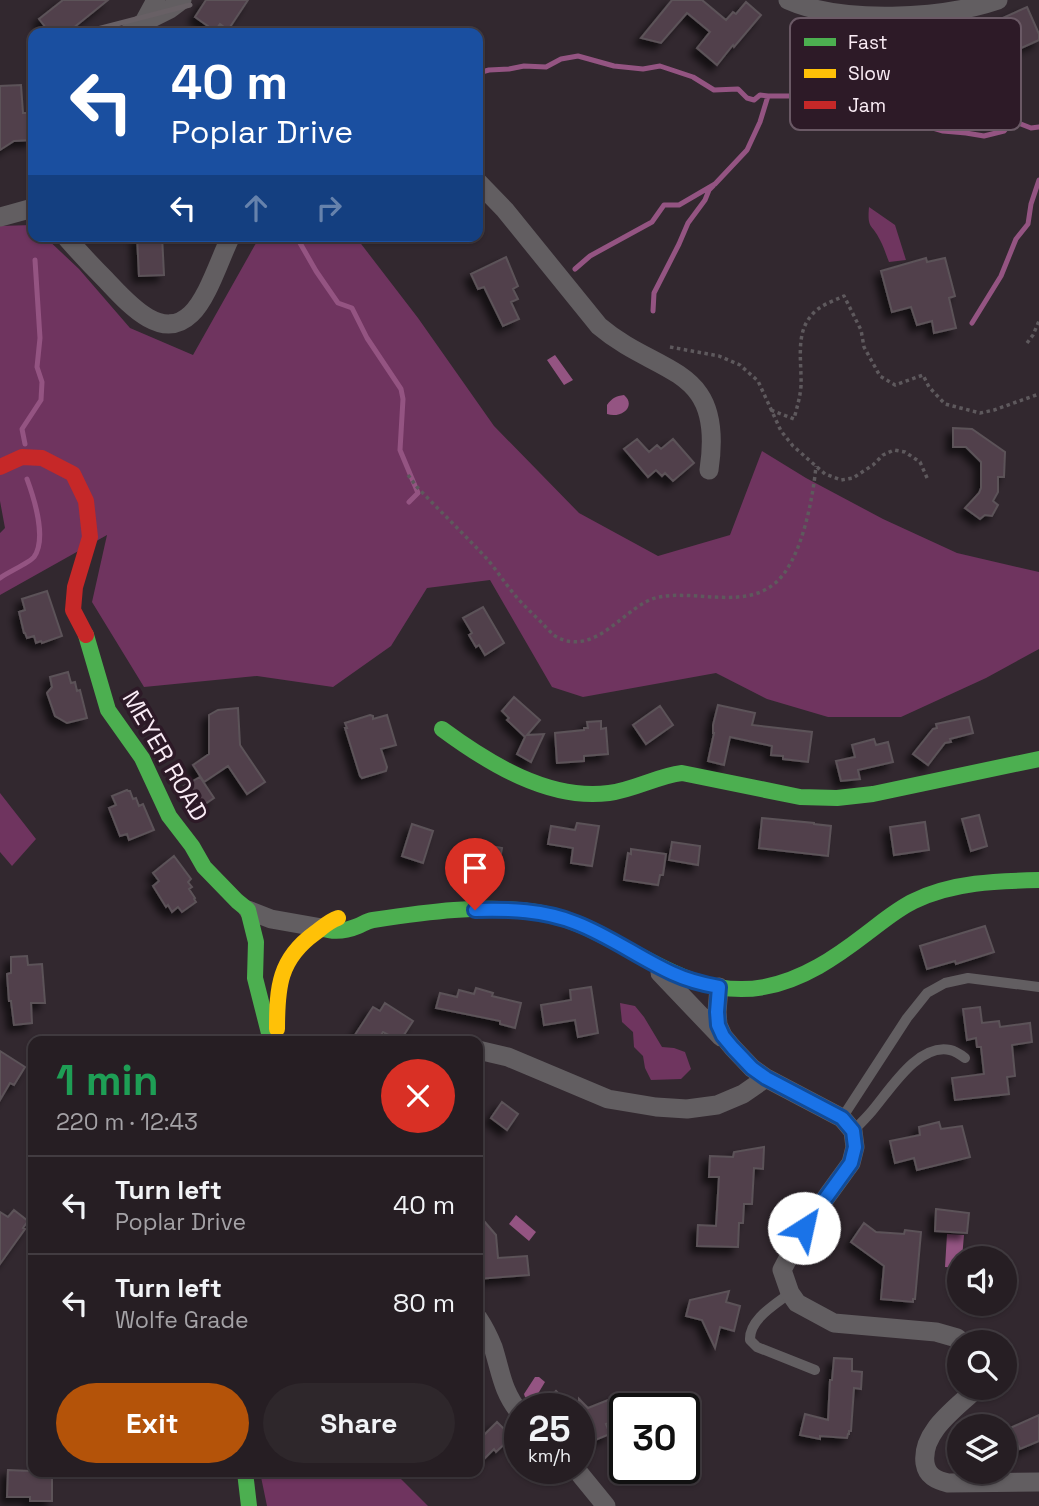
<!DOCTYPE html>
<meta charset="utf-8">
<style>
:root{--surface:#261e23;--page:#2e272b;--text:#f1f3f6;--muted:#a4a2a6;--line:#423c41;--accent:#b45309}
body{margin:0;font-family:"Space Grotesk",sans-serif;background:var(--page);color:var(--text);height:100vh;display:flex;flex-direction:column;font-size:26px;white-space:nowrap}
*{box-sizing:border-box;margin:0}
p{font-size:23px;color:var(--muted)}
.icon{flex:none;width:38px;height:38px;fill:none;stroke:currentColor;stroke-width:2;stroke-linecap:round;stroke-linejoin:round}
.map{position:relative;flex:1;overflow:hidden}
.drawer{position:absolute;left:28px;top:1036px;width:455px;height:441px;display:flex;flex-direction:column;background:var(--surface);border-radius:14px;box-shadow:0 2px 5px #0004,0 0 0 2px var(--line)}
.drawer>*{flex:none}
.hud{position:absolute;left:28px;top:28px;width:455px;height:214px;border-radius:14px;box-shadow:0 2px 5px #0004,0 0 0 2px var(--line);background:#1a4fa0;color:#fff;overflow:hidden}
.tools{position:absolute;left:947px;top:1246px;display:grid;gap:14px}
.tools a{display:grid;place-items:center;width:70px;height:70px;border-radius:50%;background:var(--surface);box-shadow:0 2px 5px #0004,0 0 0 2px var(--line);font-size:35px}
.speed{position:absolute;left:504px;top:1393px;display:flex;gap:14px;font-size:35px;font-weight:700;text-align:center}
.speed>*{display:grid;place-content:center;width:91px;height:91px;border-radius:50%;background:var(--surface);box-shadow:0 2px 5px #0004,0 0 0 2px var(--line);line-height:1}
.speed small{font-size:18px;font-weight:400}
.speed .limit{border:4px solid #111;border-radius:10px;background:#fff;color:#111}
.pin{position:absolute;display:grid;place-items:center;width:60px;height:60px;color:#fff;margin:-72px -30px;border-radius:50% 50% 50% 0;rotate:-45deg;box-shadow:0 0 7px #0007}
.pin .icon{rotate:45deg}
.me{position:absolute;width:77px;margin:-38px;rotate:35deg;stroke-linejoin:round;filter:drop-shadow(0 0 5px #0008)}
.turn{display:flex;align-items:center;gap:24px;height:147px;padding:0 28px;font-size:32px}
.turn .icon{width:91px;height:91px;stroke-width:2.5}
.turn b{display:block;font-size:49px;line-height:60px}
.lanes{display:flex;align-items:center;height:66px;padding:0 28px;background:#0003;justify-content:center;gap:35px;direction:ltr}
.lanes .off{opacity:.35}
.round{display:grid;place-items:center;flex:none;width:74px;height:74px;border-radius:37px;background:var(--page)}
.overview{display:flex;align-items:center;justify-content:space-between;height:119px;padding:0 28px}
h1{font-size:42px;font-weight:800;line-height:52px;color:#1e9e55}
.button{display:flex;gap:14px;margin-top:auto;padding:14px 28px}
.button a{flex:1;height:80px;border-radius:42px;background:var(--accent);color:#fff;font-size:28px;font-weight:800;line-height:80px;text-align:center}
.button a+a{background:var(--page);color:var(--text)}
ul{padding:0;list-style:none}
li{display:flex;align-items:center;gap:21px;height:98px;padding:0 28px;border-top:2px solid var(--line)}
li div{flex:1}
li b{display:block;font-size:26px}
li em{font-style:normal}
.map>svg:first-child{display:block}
</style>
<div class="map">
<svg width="1039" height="1506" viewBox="0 0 1039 1506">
<defs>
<filter id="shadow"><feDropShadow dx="-6" dy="6" stdDeviation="3.5" flood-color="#0009"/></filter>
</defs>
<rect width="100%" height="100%" fill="#32282f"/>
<path fill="#6f355f" d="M793 75 821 81 818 98 790 93Z
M869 207 895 225 906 260 889 262C886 255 884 247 880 240 872 223 867 230 869 207Z
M620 1003 635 1006 644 1017 662 1047 674 1048 685 1052 691 1069 681 1079 651 1080 645 1068 643 1056 634 1047 633 1032 622 1022Z"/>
<path fill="#6f345f" d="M32 225 33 236H44L79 269 130 328 193 355 260 236H355L418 318 494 426 579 513 658 556 730 535 762 451 806 478 883 519 957 553 1039 572V649L986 678 901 717H828L767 699 716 673 583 697 552 687 490 580 427 588 391 646 333 687 257 676 144 687 92 602 107 535 0 595V533L5 528 0 501V226Z
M0 793 36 839 12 866 0 852Z
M260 1472H394L428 1506H267Z"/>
<path fill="#945482" d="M555 355 573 380 564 385 547 360Z
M624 395C637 406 621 419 607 414V405C612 398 616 396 624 395Z
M516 1215 536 1232 529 1241 509 1224Z
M947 1234 964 1235 962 1258H959V1268L945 1267Z
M535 1377H539L545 1382 533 1402 525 1397 524 1394Z"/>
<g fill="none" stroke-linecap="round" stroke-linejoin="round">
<path stroke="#945482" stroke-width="5" d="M478 73 489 70 509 69 524 66 546 67 561 59 578 56 614 66 643 69 660 66 693 77 714 90 738 89 747 98 754 100 760 95 768 96
M296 236 316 271 338 303 352 308 367 338 401 389 403 399 400 450 418 493 409 502
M575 269 590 256 652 222 664 205H679L715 184 747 150 760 122 768 96H794L817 103 826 100 851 107 862 113 876 114 889 122 916 123 943 131 966 133 984 136 1004 131 1013 121 1031 128 1039 127
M653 311 654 293 679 244 688 223 705 200 709 190 713 186
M972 323 1001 276 1016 239 1028 224 1031 204 1039 180
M25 444 22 429 41 400 42 382 37 367 40 338 35 260
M0 578C8 572 29 563 34 557 47 539 34 498 27 479"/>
</g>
<path fill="#51404c" stroke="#5c5359" stroke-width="2" filter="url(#shadow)" d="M63 0H108L67 33H50L39 19Z
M206 0H248L228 30 220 24 215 31 195 17Z
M672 0H702L726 20 733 12 736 14 746 2 761 15 734 47 733 45 717 65 697 48 710 32 687 13 661 43 641 38Z
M1027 7 1039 34V40L1008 54 1011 60 993 68 976 30Z
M21 85 23 113H33V140L14 141 0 150V86Z
M137 236H162L164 275 139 276Z
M506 257 518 286 513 289 518 299 511 302 519 319 503 326 484 287 478 289 471 274Z
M926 258 927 262 945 258 955 296 949 298 956 328 934 333 932 321 917 325 911 307 892 312 881 271Z
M953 428 972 429 1005 452 1004 477H998V492L993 501 998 505 992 516 985 515 980 519 965 508 979 493 981 488V462L966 447H953Z
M637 439 649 452 657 445 661 449 673 439 694 463 673 481 665 473 662 476 656 470 648 477 624 449Z
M47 591 62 636 42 643 41 641 36 643 34 636 27 638 25 633H24L19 612 25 610 22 599Z
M483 607 504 643 485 655 479 645 476 647 469 635 472 633 463 618Z
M68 672 71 683 75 682 77 691 80 690 87 718 67 723 55 716 47 693 52 687 50 677Z
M514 697 540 720 527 735 544 734 531 762 517 754 525 737 507 720 509 718 502 711Z
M718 705 755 713 752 725 812 732 808 762 783 759V756L771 755 772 746 730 737 724 765 708 761 714 733H713V725Z
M660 706 673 725 646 744 633 725Z
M238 708 240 745 265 782 247 794 228 766 204 782 193 765 209 754V715L218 710Z
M370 715 373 716V719L387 715 396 745 381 749 387 767 386 771 362 778 360 776 345 728H347L345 723Z
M969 717 973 733 950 739 951 742 945 743 928 765 913 754 933 729 937 728 936 724Z
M601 721V729L606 728 608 754 584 756V761L557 763 555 733 584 730V728H588L587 722Z
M874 739 876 745 888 742 893 762 858 770 860 779 841 781 836 761 855 757 852 745Z
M200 777 214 798 199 808 184 786Z
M127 790 128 791H130L133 799 136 798 139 806 143 804 154 830 129 840 127 834 120 836 109 808 116 805 112 796Z
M979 815 987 846 971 851 962 819Z
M762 818 814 823V824L831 826 828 856 759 848Z
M925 822 929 850 894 855 890 827Z
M577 823 599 826 592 866 571 863 573 848 548 844 551 826 575 830Z
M412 824 433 831 423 863 402 856Z
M672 842 700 846 698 865 669 860Z
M485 845 502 848 496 881 477 877Z
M631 849 666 854 663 875H660L658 885 624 880 628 853 631 854Z
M174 856 191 879 188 882 192 887 189 889 195 898 194 899 196 902 182 912 178 907 172 912 168 905 166 907 153 886 159 881 153 873Z
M985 926 994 952 956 964 955 961 927 969 920 946Z
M27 956 28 965 42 964 45 1003H31L32 1023 14 1025 11 1001H9L7 974 11 973V957Z
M591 987 598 1033 578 1037 575 1020 544 1025 541 1005 571 1000 570 990Z
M476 988 493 993 492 996 521 1003 515 1028 500 1024V1021L436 1008 440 993 457 997 459 990 474 994Z
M385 1003 413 1021 400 1041 383 1032 377 1041H351L373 1007 380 1011Z
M980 1007 982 1023 999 1021 1000 1027 1030 1023 1032 1042 1012 1045 1015 1076 1007 1077 1009 1094 955 1100 952 1078 984 1074 981 1047H977L976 1038 967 1040 963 1009Z
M0 1051 25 1067 14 1085 10 1083 0 1100Z
M502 1102 518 1114 507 1130 491 1118Z
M939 1122 941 1129 962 1126 970 1157 917 1170 914 1158 895 1163 890 1141 920 1135 919 1127Z
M764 1147 763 1169 754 1168 752 1204H744L743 1223H739L738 1247 697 1246 698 1225 716 1226 719 1177H709L710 1156 733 1157 734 1152Z
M936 1209 969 1213 967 1233 935 1231Z
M14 1210 28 1221 23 1228 25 1229 0 1264V1212L8 1217Z
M478 1214 496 1235 498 1258 527 1256 529 1275 478 1279Z
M864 1223 876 1232 904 1234 905 1230 921 1232 915 1299H913V1302L881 1299 884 1266 851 1242Z
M729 1291 726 1302 740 1306 734 1331 720 1327 715 1348 702 1320 686 1316 690 1300Z
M834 1358 852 1359V1371L862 1372 861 1389 854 1388 851 1431H849V1434H848L847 1438 820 1436V1439L800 1435 805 1414 828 1420 830 1380H832Z
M556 1391 574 1409H552L545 1402Z
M618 1396 624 1413 618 1416 619 1419 606 1424 610 1434 593 1441 589 1430 579 1434V1399L588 1408Z
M1039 1415V1441L1020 1449 1010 1428Z
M497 1422 512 1437 496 1452 494 1449 478 1465V1441Z
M8 1470 52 1472V1501H30V1497H7Z"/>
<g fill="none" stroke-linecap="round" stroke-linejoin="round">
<path stroke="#5e595d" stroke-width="3.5" stroke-dasharray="3.5 3.5" stroke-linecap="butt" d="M1027 343 1033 335 1039 321
M670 347 719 356 740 365 758 381 781 431 793 446 825 474 841 480 853 478 873 465 883 455 894 450 905 452 920 462 928 480
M771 410 794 419C797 407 800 398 801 386 802 364 795 334 811 316 818 306 833 301 844 296L861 330 864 347 880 376 895 385 923 375 929 387 945 404 980 413 994 410 1039 394
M408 475 417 487C441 512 465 535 488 560 497 571 505 583 514 594 522 604 531 612 540 621 545 626 550 632 555 636 596 660 626 603 659 597 696 590 743 609 774 584 801 563 813 499 816 466"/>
<path stroke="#625e61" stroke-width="10" d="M842 1118 907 1018 927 993 945 983 968 978 1039 987
M853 1131C859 1125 866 1118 872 1111 890 1090 918 1043 950 1050 955 1051 961 1055 965 1058
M790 1293C776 1304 749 1319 750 1340L757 1347 815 1370"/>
<path stroke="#625e61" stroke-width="19" d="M156 0 144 22 170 9 182 0
M788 0C842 24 942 19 998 0
M128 33 144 22
M478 182 505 210 599 326C659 377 725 364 709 470
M0 217 33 208
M65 236C78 251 92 266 106 280 126 301 161 343 191 314 208 298 220 258 231 236
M248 910 271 919 322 928
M660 973 721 1037
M719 987 717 1012 718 1025 723 1036 733 1048 752 1068 766 1078 842 1118 853 1131 855 1147 851 1163 804 1228 782 1270 790 1293 797 1303 834 1323 936 1332 957 1338 962 1342
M478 1050 508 1057 608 1099 656 1107 687 1109 717 1105 743 1094 766 1078
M478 1318C484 1327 489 1337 493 1347 501 1372 502 1391 520 1413
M977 1388C957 1408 921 1431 925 1463 927 1476 936 1480 948 1483L1039 1482
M575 1468 606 1506"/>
<path stroke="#4caf50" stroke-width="16" d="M86 635 108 710 142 758 169 816 192 846 204 867 237 901 248 910 256 942 255 978 271 1041
M442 729C488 763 549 801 609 793 634 790 657 776 682 773L800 797 837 798 873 794 1039 759
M322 928C334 933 346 931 358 926 363 924 367 921 373 920 426 912 482 904 536 912 616 924 678 1003 764 987 803 980 836 957 866 934 882 922 897 909 914 901 953 882 997 881 1039 880
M245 1472 249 1506"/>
<path stroke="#ffc107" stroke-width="16" d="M277 1029C277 987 279 959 315 933 323 927 329 921 338 918"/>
<path stroke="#c62828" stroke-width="16" d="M0 467 22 457 42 458 73 474 86 501 90 537 75 587 73 610 86 635"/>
<path stroke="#686065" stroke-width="5" d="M82 33 190 5"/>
</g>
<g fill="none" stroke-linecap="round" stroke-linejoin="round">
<g stroke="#114b97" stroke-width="18">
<path id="route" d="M475 910C509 909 544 910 576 923 610 936 639 958 672 973 687 980 702 984 719 987L717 1012 718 1025 723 1036 733 1048 752 1068 766 1078 842 1118 853 1131 855 1147 851 1163 804 1228"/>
</g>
<use href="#route" stroke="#1a73e8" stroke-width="12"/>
</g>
<g text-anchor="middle" stroke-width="7" stroke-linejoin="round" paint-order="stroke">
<g font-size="24" fill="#faecf5" stroke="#2d1a27">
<text transform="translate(165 756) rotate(60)" y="8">MEYER ROAD</text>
</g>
</g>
<rect x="790" y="18" width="231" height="112" rx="10" fill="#2d1a27" stroke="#6a5965" stroke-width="2"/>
<rect x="804" y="38" width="32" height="8" fill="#4caf50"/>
<rect x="804" y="69" width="32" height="9" fill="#ffc107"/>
<rect x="804" y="101" width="32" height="8" fill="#c62828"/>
<g font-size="19" fill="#faecf5">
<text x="848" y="49">Fast</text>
<text x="848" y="80">Slow</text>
<text x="848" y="112">Jam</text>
</g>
</svg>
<div class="tools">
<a><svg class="icon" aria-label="sound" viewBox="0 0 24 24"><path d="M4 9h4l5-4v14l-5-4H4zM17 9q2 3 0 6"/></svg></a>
<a><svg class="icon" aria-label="search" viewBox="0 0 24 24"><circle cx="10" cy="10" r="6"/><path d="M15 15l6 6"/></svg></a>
<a><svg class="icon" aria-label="layers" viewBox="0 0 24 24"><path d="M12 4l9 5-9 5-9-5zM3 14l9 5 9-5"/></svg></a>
</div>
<div class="speed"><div>25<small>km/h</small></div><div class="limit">30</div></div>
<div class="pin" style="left:475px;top:910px;background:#d93025"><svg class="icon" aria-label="arrive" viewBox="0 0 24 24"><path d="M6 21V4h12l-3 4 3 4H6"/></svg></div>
<svg class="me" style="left:804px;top:1228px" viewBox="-20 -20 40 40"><circle r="19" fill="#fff"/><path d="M0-13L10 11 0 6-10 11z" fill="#1a73e8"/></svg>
<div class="hud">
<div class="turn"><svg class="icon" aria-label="left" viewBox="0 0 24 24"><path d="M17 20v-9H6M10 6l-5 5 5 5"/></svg><div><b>40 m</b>Poplar Drive</div></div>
<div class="lanes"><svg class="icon" aria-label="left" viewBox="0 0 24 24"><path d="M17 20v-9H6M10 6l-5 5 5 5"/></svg><svg class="icon off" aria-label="ahead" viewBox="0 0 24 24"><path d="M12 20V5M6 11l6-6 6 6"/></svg><svg class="icon off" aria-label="right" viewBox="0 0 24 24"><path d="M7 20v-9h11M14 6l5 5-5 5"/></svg></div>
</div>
<section class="drawer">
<div class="overview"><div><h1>1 min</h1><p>220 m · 12:43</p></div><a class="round" style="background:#d93025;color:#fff"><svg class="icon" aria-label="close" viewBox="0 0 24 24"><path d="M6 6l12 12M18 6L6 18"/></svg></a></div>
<ul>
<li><svg class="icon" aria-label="left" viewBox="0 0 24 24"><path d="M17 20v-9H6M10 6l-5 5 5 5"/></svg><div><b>Turn left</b><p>Poplar Drive</p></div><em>40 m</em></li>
<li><svg class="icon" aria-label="left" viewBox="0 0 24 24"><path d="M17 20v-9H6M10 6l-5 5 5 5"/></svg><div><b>Turn left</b><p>Wolfe Grade</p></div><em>80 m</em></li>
</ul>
<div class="button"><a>Exit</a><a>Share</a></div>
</section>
</div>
